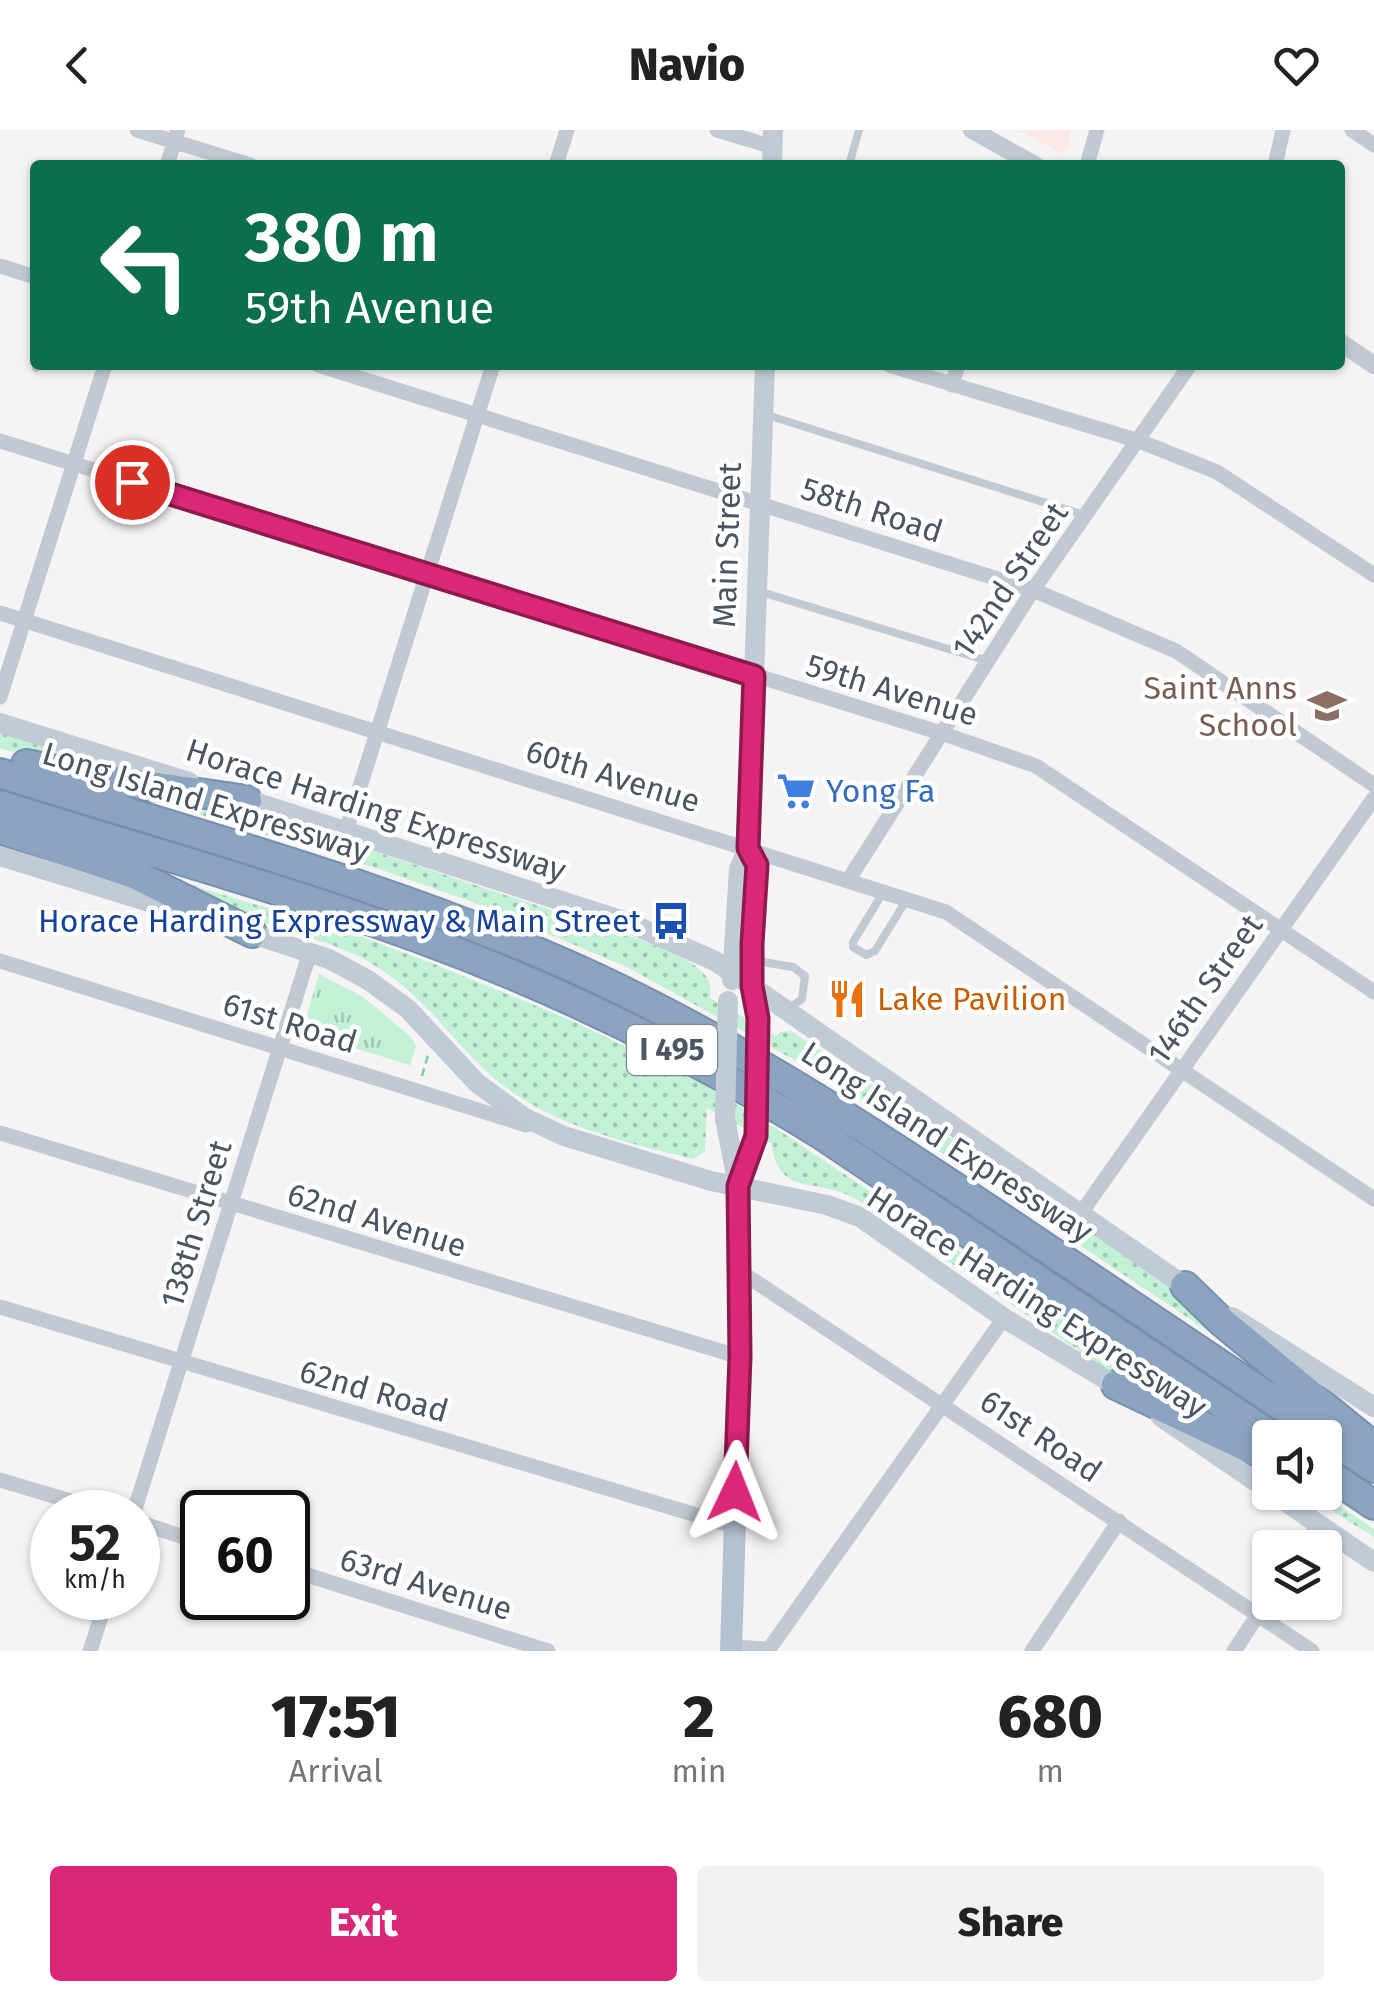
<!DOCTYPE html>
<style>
:root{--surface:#fff;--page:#f2f2f2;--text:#222;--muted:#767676;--accent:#db2777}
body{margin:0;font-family:"Fira Sans",sans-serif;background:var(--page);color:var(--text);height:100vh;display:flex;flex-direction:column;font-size:38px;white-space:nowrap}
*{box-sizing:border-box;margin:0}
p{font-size:32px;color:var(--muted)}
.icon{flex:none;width:55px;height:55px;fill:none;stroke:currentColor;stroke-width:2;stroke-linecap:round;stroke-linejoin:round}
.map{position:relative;height:1521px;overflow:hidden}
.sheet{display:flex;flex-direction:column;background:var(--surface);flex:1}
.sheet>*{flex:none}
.banner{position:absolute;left:30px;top:30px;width:1315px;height:210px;border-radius:10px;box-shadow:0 2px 8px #0004;background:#0b6e4f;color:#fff;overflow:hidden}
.tools{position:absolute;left:1252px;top:1290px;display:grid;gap:20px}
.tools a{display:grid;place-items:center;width:90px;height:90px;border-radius:10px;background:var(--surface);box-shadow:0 2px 8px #0004;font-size:50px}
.speed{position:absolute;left:30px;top:1360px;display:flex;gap:20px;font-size:50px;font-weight:700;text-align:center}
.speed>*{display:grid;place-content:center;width:130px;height:130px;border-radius:50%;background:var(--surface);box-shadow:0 2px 8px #0004;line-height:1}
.speed small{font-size:25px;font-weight:400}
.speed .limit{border:5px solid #111;border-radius:15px;background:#fff;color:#111}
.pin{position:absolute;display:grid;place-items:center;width:85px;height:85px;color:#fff;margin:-42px;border:5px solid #fff;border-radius:50%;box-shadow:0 2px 10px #0007}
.me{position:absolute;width:110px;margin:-55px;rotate:2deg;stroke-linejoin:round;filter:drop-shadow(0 0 8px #0008)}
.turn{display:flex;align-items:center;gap:35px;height:210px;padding:0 50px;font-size:45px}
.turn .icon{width:130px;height:130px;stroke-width:2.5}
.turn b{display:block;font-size:70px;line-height:85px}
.eta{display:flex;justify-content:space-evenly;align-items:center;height:170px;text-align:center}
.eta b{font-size:60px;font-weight:800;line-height:70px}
.cta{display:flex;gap:20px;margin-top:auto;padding:20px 50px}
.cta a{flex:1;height:115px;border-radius:10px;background:var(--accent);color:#fff;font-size:40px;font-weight:800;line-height:115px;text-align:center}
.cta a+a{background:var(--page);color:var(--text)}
header{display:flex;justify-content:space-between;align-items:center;height:130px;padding:0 50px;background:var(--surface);font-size:45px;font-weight:800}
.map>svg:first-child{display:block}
</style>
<header><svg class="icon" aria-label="back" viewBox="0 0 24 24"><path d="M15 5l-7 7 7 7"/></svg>Navio<svg class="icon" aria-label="heart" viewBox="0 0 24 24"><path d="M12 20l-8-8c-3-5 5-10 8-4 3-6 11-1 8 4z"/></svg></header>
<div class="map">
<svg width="1374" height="1521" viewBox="0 0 1374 1521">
<defs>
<pattern id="grass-dots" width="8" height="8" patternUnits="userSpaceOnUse" patternTransform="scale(2.5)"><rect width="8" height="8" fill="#c3f1d5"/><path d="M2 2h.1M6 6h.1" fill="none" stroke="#a0c6b0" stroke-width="1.8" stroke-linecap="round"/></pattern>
<pattern id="park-tufts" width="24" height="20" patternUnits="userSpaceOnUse" patternTransform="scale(2.5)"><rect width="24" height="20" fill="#c3f1d5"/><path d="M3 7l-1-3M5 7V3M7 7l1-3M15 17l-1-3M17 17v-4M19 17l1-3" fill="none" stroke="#a0c6b0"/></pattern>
</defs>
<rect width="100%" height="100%" fill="#f5f3f3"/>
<path fill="#fce8e6" d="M1019 0H1071L1067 19 1061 23Z"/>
<path fill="url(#grass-dots)" d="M0 603 103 635 30 627 0 618Z
M106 656 259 683 641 810C660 818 691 828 705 845 711 851 710 860 710 868L776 906 780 902 791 901 1158 1147 1266 1240 845 958 629 838 478 774 379 739Z
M140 736 204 759 357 805 439 836 568 889 696 950 777 999 1221 1296 1113 1244 875 1081C866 1076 857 1069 848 1065 809 1048 780 1066 771 1013L707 978 705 1021 694 1029C623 1012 541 993 486 941 449 906 422 865 377 837 342 814 302 807 264 793 222 776 181 755 140 736Z
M1290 1363H1320L1374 1399V1407L1313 1369 1307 1373Z"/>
<path fill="url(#park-tufts)" d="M319 844 363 867 411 907 416 916 410 935 302 902Z"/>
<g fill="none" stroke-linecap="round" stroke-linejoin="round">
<g stroke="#7690ad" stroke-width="32">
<path id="motorway" d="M26 634 95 648 247 670
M0 643C200 706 406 760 596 848 746 918 881 1008 1018 1099 1137 1179 1255 1258 1374 1338
M0 675C139 719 281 758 419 808 559 859 692 925 819 1003L1274 1308
M0 699 134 744 252 803
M1185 1156 1223 1193 1374 1317
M1116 1255 1270 1328
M1325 1342 1374 1375"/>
</g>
<path stroke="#7ad0a6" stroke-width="2.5" stroke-dasharray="8 5" stroke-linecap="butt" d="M422 946 428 925"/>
<path stroke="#c1cad2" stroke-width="8" d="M849 35 859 0
M36 238 37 235
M764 284 1084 385
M758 461 988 531
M884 761 853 812V817L866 825 875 821 907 769
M757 831 793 837 805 846 802 869 789 878"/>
<path stroke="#c1cad2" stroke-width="15" d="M137 0 250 35
M717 0 773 17
M1352 0 1374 15
M167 35 178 0
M556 35 567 0
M1087 35 1097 0
M1275 35 1283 0
M0 136 35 147
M318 235 1033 460 1176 521 1374 655
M889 235 1139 311 1217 342 1374 445
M952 255 958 235
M0 311 941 603 1036 636 1374 862
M0 483 946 782 1374 1069
M0 567 105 235
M346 701 493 235
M849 749 1033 460 1190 235
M0 831 526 995
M0 1003 740 1227
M1081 1083 1374 668
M738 1140 1312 1521
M0 1177 733 1396
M0 1350 107 1382
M134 1382 310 822
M138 1392 202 1413
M1303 1418 1317 1396
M288 1439 548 1521
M731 1517 769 1519
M769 1519 1004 1188
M90 1521 107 1468
M1032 1521 1119 1391
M1234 1521 1270 1467"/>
<path stroke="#c1cad2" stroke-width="18" d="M972 0 1035 35
M1340 212 1374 235"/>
<path stroke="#c1cbd6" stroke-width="20" d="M772 35 773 0
M0 593 189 652
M236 666 627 792 715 831 1195 1163
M748 718 757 735 752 856 759 888
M0 726 198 787
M240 800 329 829 368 850 408 879 477 953 525 988 564 1006 711 1051 827 1075 860 1087 1004 1188 1125 1261
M732 850 739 739 748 718 765 235
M725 989 738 1055
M739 1054 756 1006
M1232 1187 1374 1277
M1161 1287 1374 1432"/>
<path stroke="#b3c2d1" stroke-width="22" d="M731 1521 740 1227 738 1055"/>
<use href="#motorway" stroke="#8ba5c1" stroke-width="28"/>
<path stroke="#c1cbd6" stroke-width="20" d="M725 989 728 871
M756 1006 759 888"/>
</g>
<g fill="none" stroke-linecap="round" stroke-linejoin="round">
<g stroke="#8e194d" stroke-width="25">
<path id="route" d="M132 352 754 546 748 718 757 735 752 814V856L758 888 756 1006 738 1056 740 1227 735 1362"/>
</g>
<use href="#route" stroke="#db2777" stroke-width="18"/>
</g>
<defs>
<g id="school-bare" transform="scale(3)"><path d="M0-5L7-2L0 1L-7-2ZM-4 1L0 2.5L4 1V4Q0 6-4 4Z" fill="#8d6e63" stroke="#fff" stroke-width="2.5" paint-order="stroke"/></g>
<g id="supermarket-bare" transform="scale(3)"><path d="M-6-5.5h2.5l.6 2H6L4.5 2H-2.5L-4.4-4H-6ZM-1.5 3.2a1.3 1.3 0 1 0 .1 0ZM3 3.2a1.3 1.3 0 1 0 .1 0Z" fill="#3f7fe0" stroke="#fff" stroke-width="2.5" paint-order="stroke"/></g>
<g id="bus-bare" transform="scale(3)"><path d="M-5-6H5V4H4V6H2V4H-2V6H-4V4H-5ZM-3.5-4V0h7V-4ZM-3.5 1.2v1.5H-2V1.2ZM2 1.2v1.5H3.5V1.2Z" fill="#1a4fb4" stroke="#fff" stroke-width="2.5" paint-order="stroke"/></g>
<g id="restaurant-bare" transform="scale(3)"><path d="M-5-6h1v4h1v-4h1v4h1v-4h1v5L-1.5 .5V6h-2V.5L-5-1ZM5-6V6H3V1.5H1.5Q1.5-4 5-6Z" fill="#e8710a" stroke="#fff" stroke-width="2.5" paint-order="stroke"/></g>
</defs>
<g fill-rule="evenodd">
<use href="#school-bare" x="1327" y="576"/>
<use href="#supermarket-bare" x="796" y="661"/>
<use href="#bus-bare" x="671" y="791"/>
<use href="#restaurant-bare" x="847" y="869"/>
</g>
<g text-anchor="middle" stroke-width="9" stroke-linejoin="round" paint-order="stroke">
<rect fill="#fff" stroke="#808990" stroke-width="2.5" x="627" y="895" width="90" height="50" rx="8"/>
<g font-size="30" font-weight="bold" fill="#4a5661">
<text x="672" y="930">I 495</text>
</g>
<g font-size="32" fill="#4a5661" stroke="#fff">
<text transform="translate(872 380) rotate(18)" y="11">58th Road</text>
<text transform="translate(727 415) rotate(-88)" y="11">Main Street</text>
<text transform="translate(1010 450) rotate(-56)" y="11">142nd Street</text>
<text transform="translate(892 560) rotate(17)" y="11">59th Avenue</text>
<text transform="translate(613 646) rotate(17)" y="11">60th Avenue</text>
<text transform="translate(206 672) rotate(17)" y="11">Long Island Expressway</text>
<text transform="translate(376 680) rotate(18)" y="11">Horace Harding Expressway</text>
<text transform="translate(1205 859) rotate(-55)" y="11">146th Street</text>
<text transform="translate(290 893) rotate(17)" y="11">61st Road</text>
<text transform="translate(947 1012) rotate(33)" y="11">Long Island Expressway</text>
<text transform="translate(377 1090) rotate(17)" y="11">62nd Avenue</text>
<text transform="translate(196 1094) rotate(-73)" y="11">138th Street</text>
<text transform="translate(1037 1172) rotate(33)" y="11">Horace Harding Expressway</text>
<text transform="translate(374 1261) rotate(16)" y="11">62nd Road</text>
<text transform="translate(1041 1306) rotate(34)" y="11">61st Road</text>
<text transform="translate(426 1454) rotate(17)" y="11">63rd Avenue</text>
</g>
<g font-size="32" fill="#785e54" stroke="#fff" text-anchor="end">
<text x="1297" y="569">Saint Anns<tspan x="1297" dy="37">School</tspan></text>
</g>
<g font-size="32" fill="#366cbe" stroke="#fff" text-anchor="start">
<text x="826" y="672">Yong Fa</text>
</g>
<g font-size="32" fill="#164399" stroke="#fff" text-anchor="end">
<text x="641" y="802">Horace Harding Expressway &amp; Main Street</text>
</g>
<g font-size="32" fill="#c56008" stroke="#fff" text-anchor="start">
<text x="877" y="880">Lake Pavilion</text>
</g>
</g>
</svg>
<div class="tools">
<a><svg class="icon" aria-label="sound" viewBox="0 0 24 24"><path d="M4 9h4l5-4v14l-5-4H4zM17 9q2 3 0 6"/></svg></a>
<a><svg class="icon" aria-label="layers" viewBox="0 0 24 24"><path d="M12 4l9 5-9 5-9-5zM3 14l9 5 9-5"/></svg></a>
</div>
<div class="speed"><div>52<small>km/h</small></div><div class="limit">60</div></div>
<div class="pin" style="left:132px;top:352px;background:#d93025"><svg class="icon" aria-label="arrive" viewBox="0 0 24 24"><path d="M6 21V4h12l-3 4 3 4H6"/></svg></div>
<svg class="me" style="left:735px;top:1362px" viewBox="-20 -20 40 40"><path d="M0-17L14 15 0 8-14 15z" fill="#db2777" stroke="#fff" stroke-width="4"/></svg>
<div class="banner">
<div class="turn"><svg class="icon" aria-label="left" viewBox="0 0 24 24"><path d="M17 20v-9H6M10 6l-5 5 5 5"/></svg><div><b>380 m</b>59th Avenue</div></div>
</div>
</div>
<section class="sheet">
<div class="eta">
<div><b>17:51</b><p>Arrival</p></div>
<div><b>2</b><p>min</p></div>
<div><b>680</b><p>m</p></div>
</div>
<div class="cta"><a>Exit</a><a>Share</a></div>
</section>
